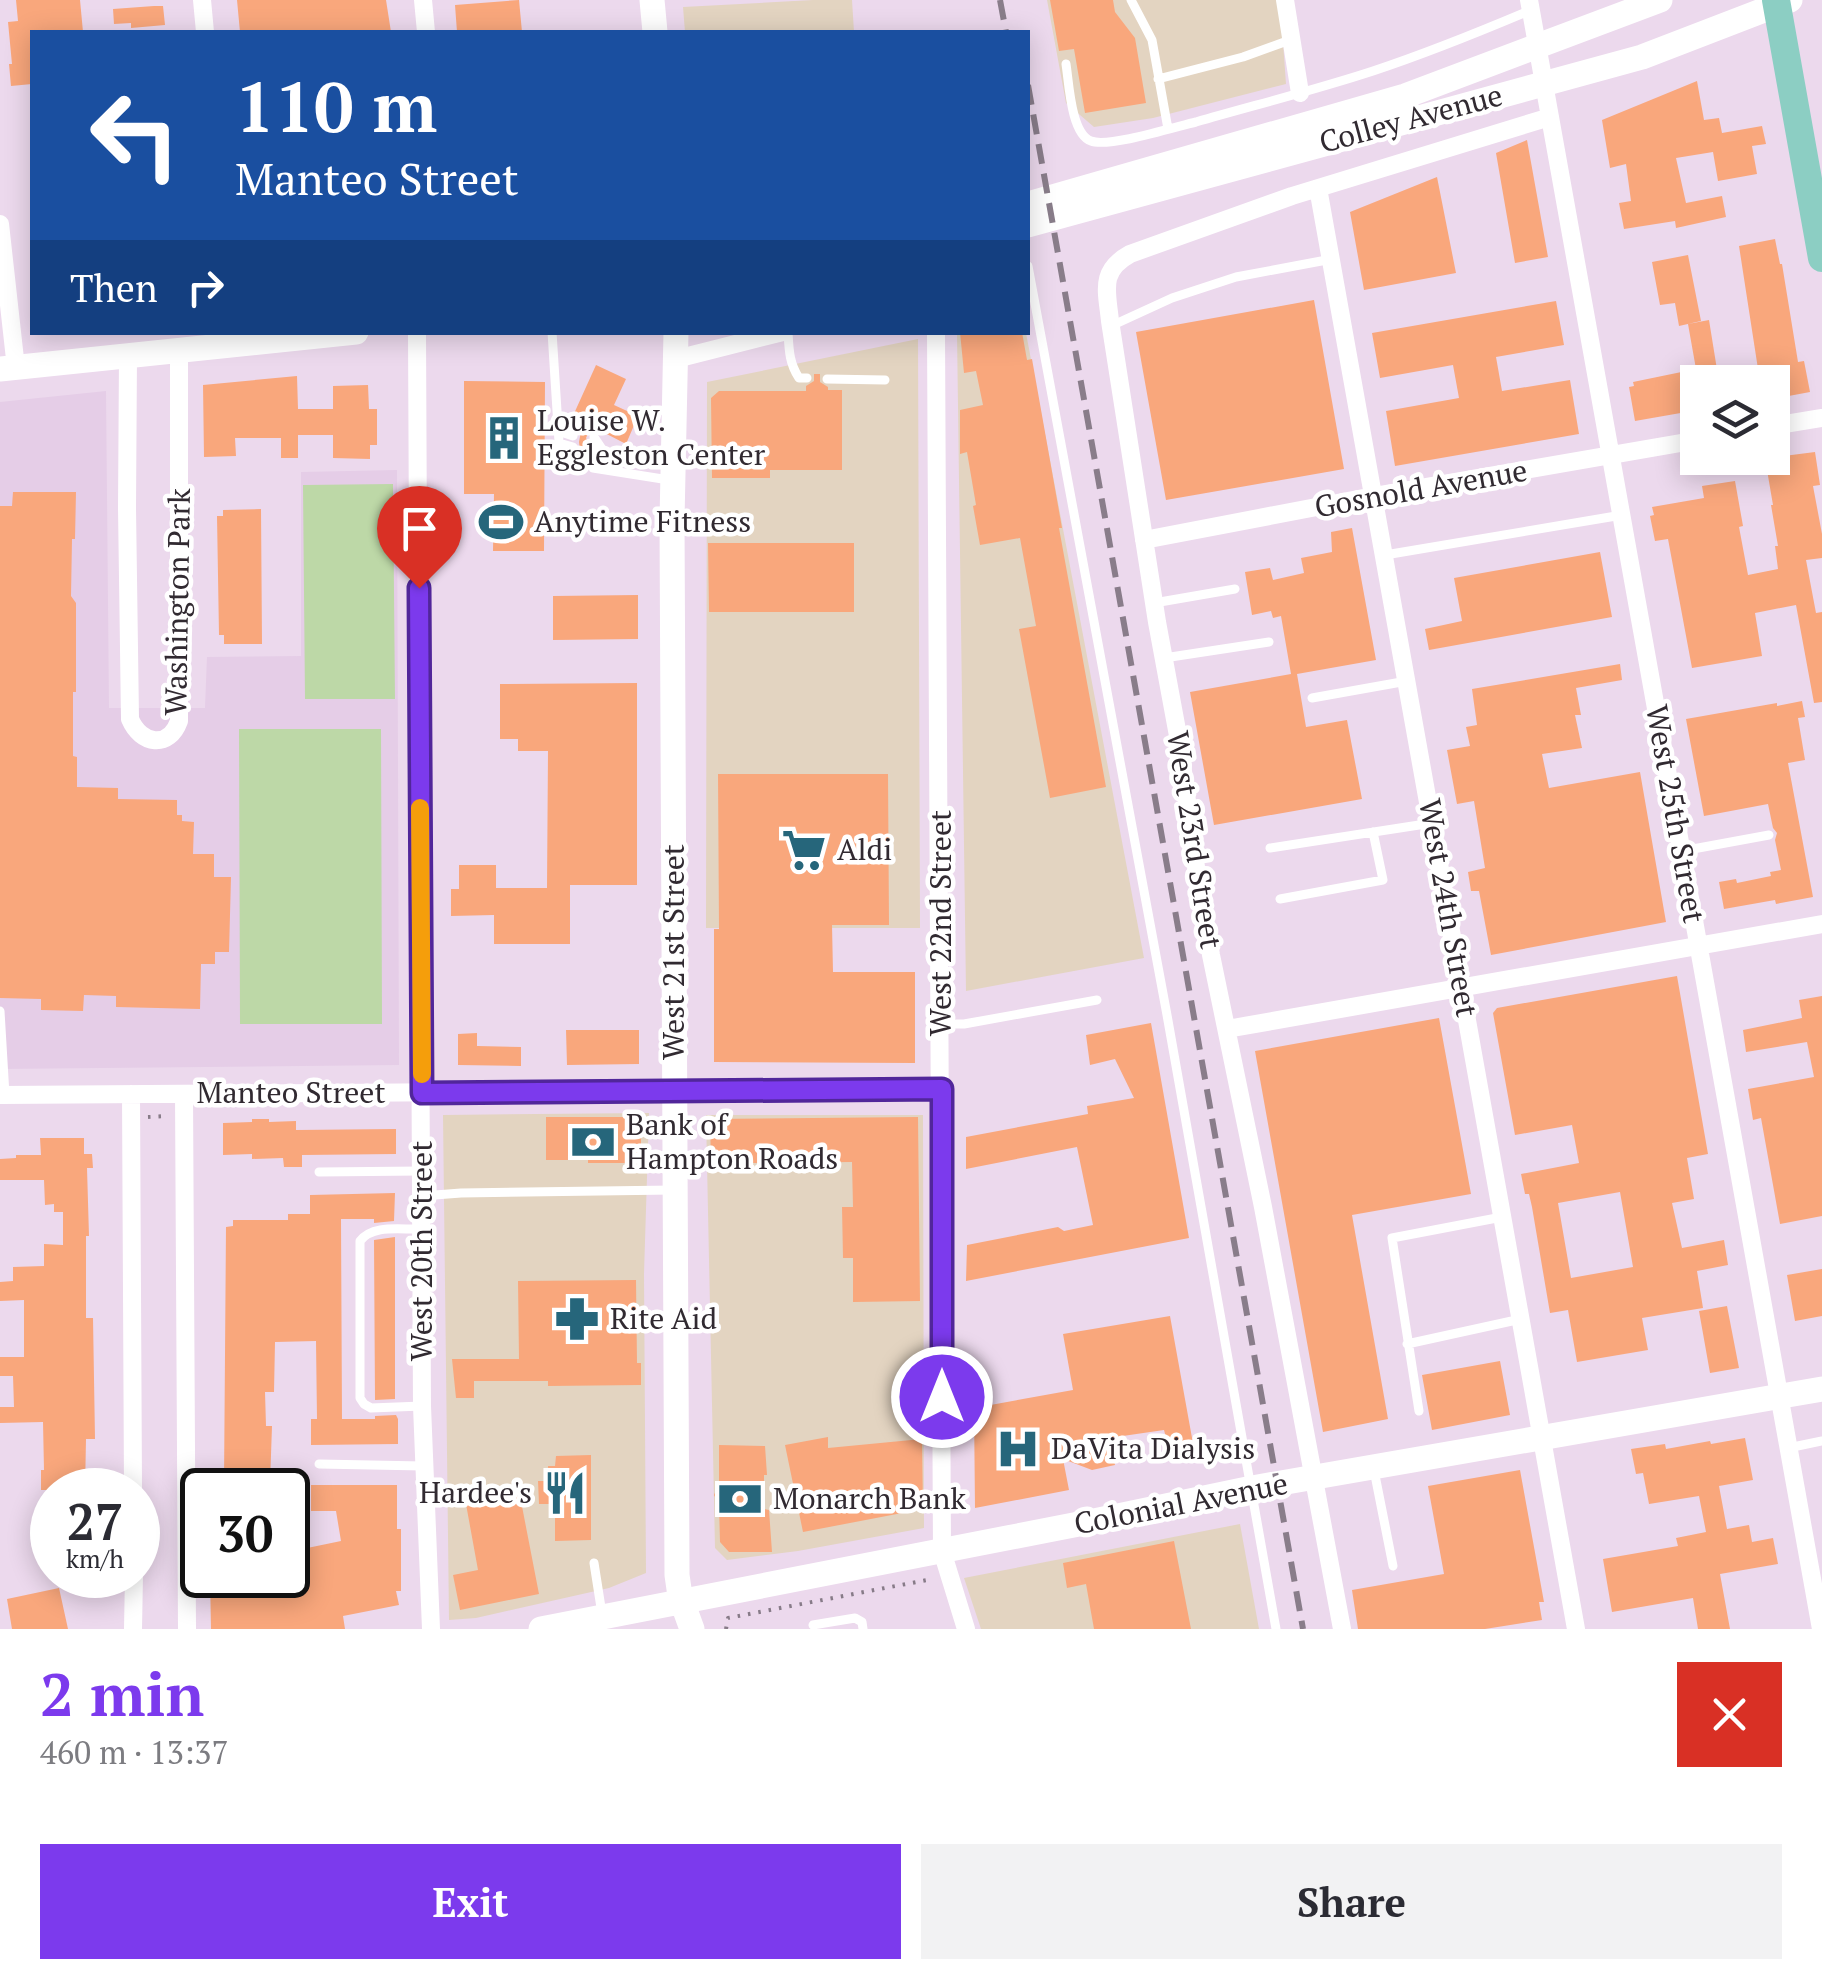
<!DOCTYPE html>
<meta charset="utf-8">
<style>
:root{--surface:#fff;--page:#f2f2f3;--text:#2b2b33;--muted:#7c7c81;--accent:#7c3aed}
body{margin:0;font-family:"PT Serif",serif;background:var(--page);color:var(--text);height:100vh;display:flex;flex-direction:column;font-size:38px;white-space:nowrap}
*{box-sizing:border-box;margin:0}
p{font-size:32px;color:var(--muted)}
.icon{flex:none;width:55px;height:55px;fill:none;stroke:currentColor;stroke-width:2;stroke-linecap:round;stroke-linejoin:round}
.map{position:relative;height:1629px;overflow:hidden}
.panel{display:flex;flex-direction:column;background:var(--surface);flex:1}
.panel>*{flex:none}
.guide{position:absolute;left:30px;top:30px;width:1000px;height:305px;border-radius:0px;box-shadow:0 5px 25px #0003;background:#1a4fa0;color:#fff;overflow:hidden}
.controls{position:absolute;left:1680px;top:365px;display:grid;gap:20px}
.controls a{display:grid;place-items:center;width:110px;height:110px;border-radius:0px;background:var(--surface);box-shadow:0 5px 25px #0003;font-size:50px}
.speed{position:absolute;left:30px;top:1468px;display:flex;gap:20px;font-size:50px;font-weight:700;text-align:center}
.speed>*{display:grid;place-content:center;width:130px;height:130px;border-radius:50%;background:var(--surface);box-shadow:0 5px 25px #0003;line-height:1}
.speed small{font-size:25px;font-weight:400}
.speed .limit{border:5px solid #111;border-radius:15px;background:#fff;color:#111}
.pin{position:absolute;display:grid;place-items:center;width:85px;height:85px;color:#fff;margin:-102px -42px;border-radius:50% 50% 50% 0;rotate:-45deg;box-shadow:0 0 10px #0007}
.pin .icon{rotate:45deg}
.me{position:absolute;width:110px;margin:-55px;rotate:0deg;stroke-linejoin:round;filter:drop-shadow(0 0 8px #0008)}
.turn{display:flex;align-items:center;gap:35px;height:210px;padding:0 40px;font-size:45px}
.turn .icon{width:130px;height:130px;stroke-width:2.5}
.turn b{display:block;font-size:70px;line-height:85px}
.then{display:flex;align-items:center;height:95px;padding:0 40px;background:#0003;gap:20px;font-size:38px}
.round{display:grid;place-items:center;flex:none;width:105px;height:105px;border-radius:0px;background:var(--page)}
.headline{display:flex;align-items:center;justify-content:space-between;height:170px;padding:0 40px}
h1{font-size:60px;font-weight:700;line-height:75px;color:var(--accent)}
.cta{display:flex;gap:20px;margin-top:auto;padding:20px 40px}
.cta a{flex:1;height:115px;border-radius:0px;background:var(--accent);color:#fff;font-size:40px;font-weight:700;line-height:115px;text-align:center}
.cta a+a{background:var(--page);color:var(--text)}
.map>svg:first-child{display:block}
</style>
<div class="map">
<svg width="1822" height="1629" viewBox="0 0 1822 1629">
<rect width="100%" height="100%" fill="#ecd9ed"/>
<path fill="#e3d4c1" d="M813 0H852L854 32H685L683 7Z
M1047 0H1280L1286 84 1153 118 1094 127 1066 103Z
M957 333H1026L1144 958 966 991Z
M918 339 920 928H706L707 382Z
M649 1113 644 1274 646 1573 609 1588 476 1618 449 1620 443 1115Z
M706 1115H923L924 1528 798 1551 727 1560 715 1548Z
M1240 1524 1259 1629H981L964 1578Z"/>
<path fill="#e5cde7" d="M106 391 109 708H205L207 657 301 656V472L397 470 399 1065 0 1069V402Z"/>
<path fill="#bdd8a7" d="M393 484 395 699H305L303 485Z
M239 729H381L382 1024H240Z"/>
<path fill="#f9a77c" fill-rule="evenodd" d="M16 0H80L83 32H32V84L11 86 9 64H12L8 22 18 21Z
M237 0H386L391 32H240Z
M519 0 522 32H457L455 5Z
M1050 0H1113L1115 12 1135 38 1146 103 1085 113 1074 49 1059 51Z
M154 6H163L165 25 131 28V23L114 24 113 9Z
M1697 81 1704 120 1719 118 1722 133 1762 126 1766 144 1752 146 1757 174 1718 181 1713 152 1676 158 1686 203 1722 196 1726 217 1676 228 1675 221 1624 229 1619 203 1631 201 1626 164 1610 168 1602 120Z
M1527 140 1548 257 1515 263 1496 153Z
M1437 177 1456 273 1364 290 1350 212Z
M1775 239 1780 264H1782L1798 362 1804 361 1810 392 1772 399V382H1730L1729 375 1758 369 1739 246Z
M1688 255 1701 321 1679 326 1675 303 1660 305 1652 262Z
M1314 300 1344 469 1166 500 1136 332Z
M1556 301 1564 345 1496 357 1502 391 1570 380 1579 434 1395 466 1386 411 1459 398 1453 365 1380 378 1372 333Z
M1709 320 1719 382H1698V408L1691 409 1692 411 1635 421 1629 387 1634 386 1633 382 1696 369 1688 324Z
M960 332H1022L1027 360 1032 359 1062 528H1059L1106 787 1050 798 1019 629 1036 626 1020 538 980 545 973 506 976 505 967 452 960 454V410L983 405 976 371 964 373Z
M596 365 626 379 614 405 638 416 626 444 597 429 589 431 586 438 592 449 585 456 587 462 586 472 573 466 578 464 581 459 579 442 582 426 579 421 572 418Z
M814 374H820V382L828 387V390H842V470H770V478H712L711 398 719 391H806V386L814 381Z
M297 376 298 409H333V386L368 385 369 409H377V445H370V459L333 458V435H298V458H281V438H235L236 456 204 457 203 385Z
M464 381 545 382 544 551H493L494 494H464Z
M1815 452 1820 485 1813 486 1822 534V558L1806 560 1816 613 1822 612V702L1814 703 1796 605 1755 613 1762 656 1692 668 1668 539 1655 541 1650 516 1654 515 1652 507 1704 498 1702 486 1735 481 1743 526 1739 527 1748 575 1778 569 1775 546H1778L1771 505H1773L1767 470 1779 468 1777 457Z
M13 492H76L75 539H72L71 596 76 603V692H73V756L77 757V787L118 788V799L177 800V815H182V821L194 822 193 854H214V877H231L229 952H215V964H201L200 1009 116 1007V996L84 995 83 1011 41 1010V999L0 998V506H12Z
M261 509 262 644H224V635H219L217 516H223V510Z
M1352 528 1376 660 1297 674 1306 727 1347 720 1362 799 1214 825 1190 692 1291 674 1281 616 1273 618 1271 611 1252 615 1245 572 1270 568 1273 580 1304 573 1301 558 1332 552 1331 532Z
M708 543H854V612H709Z
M1600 552 1612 617 1429 650 1425 629 1462 621 1454 578Z
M638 595V639L553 640V596Z
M1620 664 1622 680 1576 688 1581 715H1575L1582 748 1542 754 1549 788 1640 772 1666 922 1491 955 1479 891H1471L1468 872 1485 868 1474 801 1457 804 1447 750 1470 746 1466 727 1477 725 1472 689Z
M637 683V885H570V944H494V915L451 916V889H459V865H496V888H547L548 751H518V739H500V684Z
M1802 701 1805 717 1798 718 1805 760 1788 763 1813 897 1776 904 1775 900 1724 909 1719 882 1736 879 1737 883 1771 876 1770 872 1781 870 1775 840 1777 833 1773 828 1768 804 1704 816 1686 719 1777 703V706Z
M718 774H888L889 925H832L833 972H915V1063L714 1062V929H719Z
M1677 976 1708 1154 1687 1158 1694 1199 1672 1203 1682 1248 1724 1240 1728 1265 1697 1271 1703 1308 1642 1318 1648 1350 1577 1362 1568 1310 1550 1313 1532 1207 1529 1194H1525L1521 1174 1579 1163 1572 1125 1515 1135 1493 1013 1497 1008ZM1620 1192 1633 1267 1571 1278 1558 1203Z
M1822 996V1216L1780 1224 1761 1118 1753 1120 1748 1089 1814 1077 1807 1042 1746 1052 1743 1030 1802 1018 1799 1000Z
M1439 1018 1471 1194 1352 1215 1388 1419 1323 1432 1255 1051Z
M1151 1023 1189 1238 966 1281 967 1245 1058 1227 1064 1231 1093 1225 1077 1147 966 1169V1137L1088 1114 1087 1106 1134 1098 1115 1059 1090 1065 1086 1035Z
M566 1030H639V1064L567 1065Z
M477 1033V1046L521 1047V1066L458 1065V1034Z
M546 1117H641V1163H588V1160H546Z
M918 1117 920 1301 853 1302V1258H843L842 1207H853L852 1162 752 1163V1166H711L710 1119Z
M252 1119H269V1122L296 1121V1130L396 1129V1154L302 1155V1167H284L283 1158 252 1159V1154L223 1155V1123L252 1122Z
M40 1138H84V1154H92L93 1168H87L89 1236H86V1318H93L95 1439H86L85 1490H41V1470H44L43 1422 0 1423V1407H14L13 1376H0V1357H24V1300L0 1301V1282L13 1281V1267L44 1266V1244L63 1245V1212H54V1204L45 1205 44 1180H0V1159L16 1158V1155H41Z
M395 1193 394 1221 374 1223V1219H341L342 1419H375V1416L396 1415 398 1419V1444L311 1445V1419H317L316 1341 275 1342 274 1392H265L266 1426H272L270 1484H224L226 1227 233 1226V1220H288V1214H310V1195Z
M395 1237V1399L375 1400 374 1240Z
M1822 1269V1316L1795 1321 1787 1275Z
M636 1280 637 1363H641V1385L548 1386V1381H474V1398H456L452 1359H519L518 1281Z
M1727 1306 1739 1368 1710 1373 1699 1311Z
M1170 1316 1194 1449 1170 1453 1164 1430 1109 1438 1115 1465 1092 1470 1063 1459 1069 1490 975 1508 974 1408 1073 1390 1063 1334Z
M1500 1361 1510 1415 1432 1430 1422 1375Z
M828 1437V1448L922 1439 923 1509 803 1532 785 1445Z
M1745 1438 1753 1480 1719 1486 1727 1529 1749 1525 1752 1542 1773 1538 1778 1564 1720 1574 1730 1629H1698L1693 1598 1612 1612 1603 1559 1678 1546 1676 1538 1706 1532 1699 1496 1649 1504 1643 1473 1636 1474 1631 1449 1665 1444 1666 1449 1710 1441 1711 1444Z
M719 1445 765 1446 767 1475H764V1509L769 1510 772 1552H729L720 1542 719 1505 714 1495 719 1483Z
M591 1455V1540L555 1541V1504H539L538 1481H549L548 1466H555L556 1456Z
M1520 1470 1544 1602H1539L1542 1620 1485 1629H1358L1352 1590 1444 1574 1428 1486Z
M311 1485H397V1529H401V1591H396L399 1605 343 1616 345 1629H211L210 1575H288V1552L341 1541 336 1511H311Z
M520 1496 539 1594 460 1610 453 1575 478 1570 466 1504Z
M1174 1541 1191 1629H1094L1086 1584 1067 1588 1063 1563Z
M59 1588 68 1629H12L7 1599Z"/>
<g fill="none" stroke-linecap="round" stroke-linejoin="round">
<path stroke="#877b88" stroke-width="4" stroke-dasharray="2.5 8" stroke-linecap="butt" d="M148 1117 168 1116
M726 1629 728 1618 927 1580"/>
<path stroke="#fff" stroke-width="9" d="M1131 0 1152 40 1168 129
M1066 64C1069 83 1071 134 1091 141 1108 148 1175 127 1196 122 1255 105 1315 90 1373 71 1427 53 1479 32 1531 10
M1158 79 1243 57 1290 40
M1028 266 1167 1015 1276 1629
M1111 326 1172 298 1236 277 1332 259
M552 332 560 458H573
M788 332C789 349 789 363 799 378H807
M827 379 885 380
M557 421 574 427
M558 431 573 436
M594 437 616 470
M559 443 573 447
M593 457 610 467
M593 468 669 480
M1385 555 1622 515
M1154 603 1235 589
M1164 658 1269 642
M1312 698 1407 681
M1270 848 1432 823
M1682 851 1769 835
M1280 899 1383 880 1373 832
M0 1011 5 1095
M941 1024H964L1097 1000
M319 1172 421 1171
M422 1196 461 1193 673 1190
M421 1229C401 1230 373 1224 360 1241V1398L364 1404 371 1408 422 1406
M1407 1344 1521 1319
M1419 1411 1392 1238 1502 1217
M1788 1448 1822 1441
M319 1464 423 1466
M1374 1470 1393 1566
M288 1526 294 1524
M594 1563 602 1614
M813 1625 855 1618 862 1622 863 1629"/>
<path stroke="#fff" stroke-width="18" d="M202 0 205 32
M423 0 426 32
M1285 0 1300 93
M1529 0 1821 1629
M1318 188 1576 1629
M0 224 16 368
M417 332 422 1406 431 1629
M936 332 942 1551 966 1629
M128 355 127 508 130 719C141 745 169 749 179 721V350
M676 359 783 332
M1772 426 1822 418
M1144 540 1374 496 1698 440
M1227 1029 1822 924
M131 1094 133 1490
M184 1094 187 1629
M0 1095 942 1089
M133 1629 134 1575
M1342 1629 1263 1207 1211 955 1195 861 1179 741 1157 622 1110 321C1107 291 1099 271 1130 254L1292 196 1550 117"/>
<path stroke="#fff" stroke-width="25" d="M652 0 655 32
M1028 204 1405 96 1660 0
M1028 225 1642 57 1790 0
M676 332 672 520 677 1575 680 1596 692 1629
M0 369 356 332
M541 1629 1089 1522 1252 1488 1822 1389"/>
<path stroke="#8ccec3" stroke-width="28" d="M1776 0 1822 258"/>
<path stroke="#897d8a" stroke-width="6" stroke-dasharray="20 10" stroke-linecap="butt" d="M1000 0 1006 32
M1028 85 1303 1629"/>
</g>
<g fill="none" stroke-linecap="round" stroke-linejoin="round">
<g stroke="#51269a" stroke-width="25">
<path id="route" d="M419 588 422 1093 942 1089V1397"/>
</g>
<use href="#route" stroke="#7c3aed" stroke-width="18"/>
<path stroke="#f59e0b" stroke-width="18" d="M420 808 422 1074"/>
</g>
<defs>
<g id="building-bare" transform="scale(3.45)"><path d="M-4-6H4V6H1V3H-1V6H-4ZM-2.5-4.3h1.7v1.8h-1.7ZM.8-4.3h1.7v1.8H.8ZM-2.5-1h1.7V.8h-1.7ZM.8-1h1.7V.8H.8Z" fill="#26667b" stroke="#fff" stroke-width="2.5" paint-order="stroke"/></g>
<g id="stadium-bare" transform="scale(3.45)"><path d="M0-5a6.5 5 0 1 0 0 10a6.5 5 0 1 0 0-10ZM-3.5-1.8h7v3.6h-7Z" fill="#26667b" stroke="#fff" stroke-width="2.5" paint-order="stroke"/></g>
<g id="supermarket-bare" transform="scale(3.45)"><path d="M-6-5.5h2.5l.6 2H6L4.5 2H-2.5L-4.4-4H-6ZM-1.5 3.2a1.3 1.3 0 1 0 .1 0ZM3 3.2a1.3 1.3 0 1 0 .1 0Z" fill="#26667b" stroke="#fff" stroke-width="2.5" paint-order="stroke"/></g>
<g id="bank-bare" transform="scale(3.45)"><path d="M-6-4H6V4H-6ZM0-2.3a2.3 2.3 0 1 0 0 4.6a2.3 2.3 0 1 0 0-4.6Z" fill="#26667b" stroke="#fff" stroke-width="2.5" paint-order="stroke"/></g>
<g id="pharmacy-bare" transform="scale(3.45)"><path d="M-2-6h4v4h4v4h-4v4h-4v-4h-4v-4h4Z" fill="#26667b" stroke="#fff" stroke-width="2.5" paint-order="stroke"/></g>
<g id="hospital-bare" transform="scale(3.45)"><path d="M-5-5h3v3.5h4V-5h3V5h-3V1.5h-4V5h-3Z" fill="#26667b" stroke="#fff" stroke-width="2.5" paint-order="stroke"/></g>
<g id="restaurant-bare" transform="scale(3.45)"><path d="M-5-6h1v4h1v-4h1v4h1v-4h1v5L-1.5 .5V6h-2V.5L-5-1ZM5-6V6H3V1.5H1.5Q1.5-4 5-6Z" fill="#26667b" stroke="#fff" stroke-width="2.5" paint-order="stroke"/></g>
</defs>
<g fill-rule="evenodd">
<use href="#building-bare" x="504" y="438"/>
<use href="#stadium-bare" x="501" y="522"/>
<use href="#supermarket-bare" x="804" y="850"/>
<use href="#bank-bare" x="593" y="1142"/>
<use href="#pharmacy-bare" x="577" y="1319"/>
<use href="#hospital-bare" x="1018" y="1449"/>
<use href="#restaurant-bare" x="565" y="1493"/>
<use href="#bank-bare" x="740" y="1499"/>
</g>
<g text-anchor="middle" stroke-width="9" stroke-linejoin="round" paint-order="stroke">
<g font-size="30" fill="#312a31" stroke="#fff">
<text transform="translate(1411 119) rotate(-15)" y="10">Colley Avenue</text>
<text transform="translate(1421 489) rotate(-10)" y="10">Gosnold Avenue</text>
<text transform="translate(178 602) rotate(-89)" y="10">Washington Park</text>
<text transform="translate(1675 814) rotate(80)" y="10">West 25th Street</text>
<text transform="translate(1194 840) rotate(81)" y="10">West 23rd Street</text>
<text transform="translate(1448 908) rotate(80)" y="10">West 24th Street</text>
<text transform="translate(941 923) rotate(-90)" y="10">West 22nd Street</text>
<text transform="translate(674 952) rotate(-90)" y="10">West 21st Street</text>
<text x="291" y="1103">Manteo Street</text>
<text transform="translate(422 1251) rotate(-90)" y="10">West 20th Street</text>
<text transform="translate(1181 1504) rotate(-11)" y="10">Colonial Avenue</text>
</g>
<g font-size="30" fill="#312a31" stroke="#fff" text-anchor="start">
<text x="537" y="431">Louise W.<tspan x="537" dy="34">Eggleston Center</tspan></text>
<text x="534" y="532">Anytime Fitness</text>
<text x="837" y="860">Aldi</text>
<text x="626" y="1135">Bank of<tspan x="626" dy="34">Hampton Roads</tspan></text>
<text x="610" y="1329">Rite Aid</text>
<text x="1051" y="1459">DaVita Dialysis</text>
<text x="532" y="1503" text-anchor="end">Hardee's</text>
<text x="773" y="1509">Monarch Bank</text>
</g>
</g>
</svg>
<div class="controls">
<a><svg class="icon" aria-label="layers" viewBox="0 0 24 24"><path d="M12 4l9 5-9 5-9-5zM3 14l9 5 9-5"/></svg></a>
</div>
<div class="speed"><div>27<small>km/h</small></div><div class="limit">30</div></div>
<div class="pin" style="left:419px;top:588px;background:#d93025"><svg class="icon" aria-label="arrive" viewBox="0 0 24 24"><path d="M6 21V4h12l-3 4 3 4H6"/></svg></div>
<svg class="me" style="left:942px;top:1397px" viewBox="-20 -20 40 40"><circle r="17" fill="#7c3aed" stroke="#fff" stroke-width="3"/><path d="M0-11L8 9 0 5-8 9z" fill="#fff"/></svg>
<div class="guide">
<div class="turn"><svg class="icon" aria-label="left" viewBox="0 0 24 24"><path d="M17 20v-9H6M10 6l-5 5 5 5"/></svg><div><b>110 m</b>Manteo Street</div></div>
<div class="then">Then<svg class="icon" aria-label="right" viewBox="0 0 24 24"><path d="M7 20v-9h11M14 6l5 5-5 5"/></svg></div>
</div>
</div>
<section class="panel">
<div class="headline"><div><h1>2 min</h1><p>460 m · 13:37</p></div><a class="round" style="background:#d93025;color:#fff"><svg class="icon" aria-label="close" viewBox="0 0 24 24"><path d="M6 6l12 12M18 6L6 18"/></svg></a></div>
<div class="cta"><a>Exit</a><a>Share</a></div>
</section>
